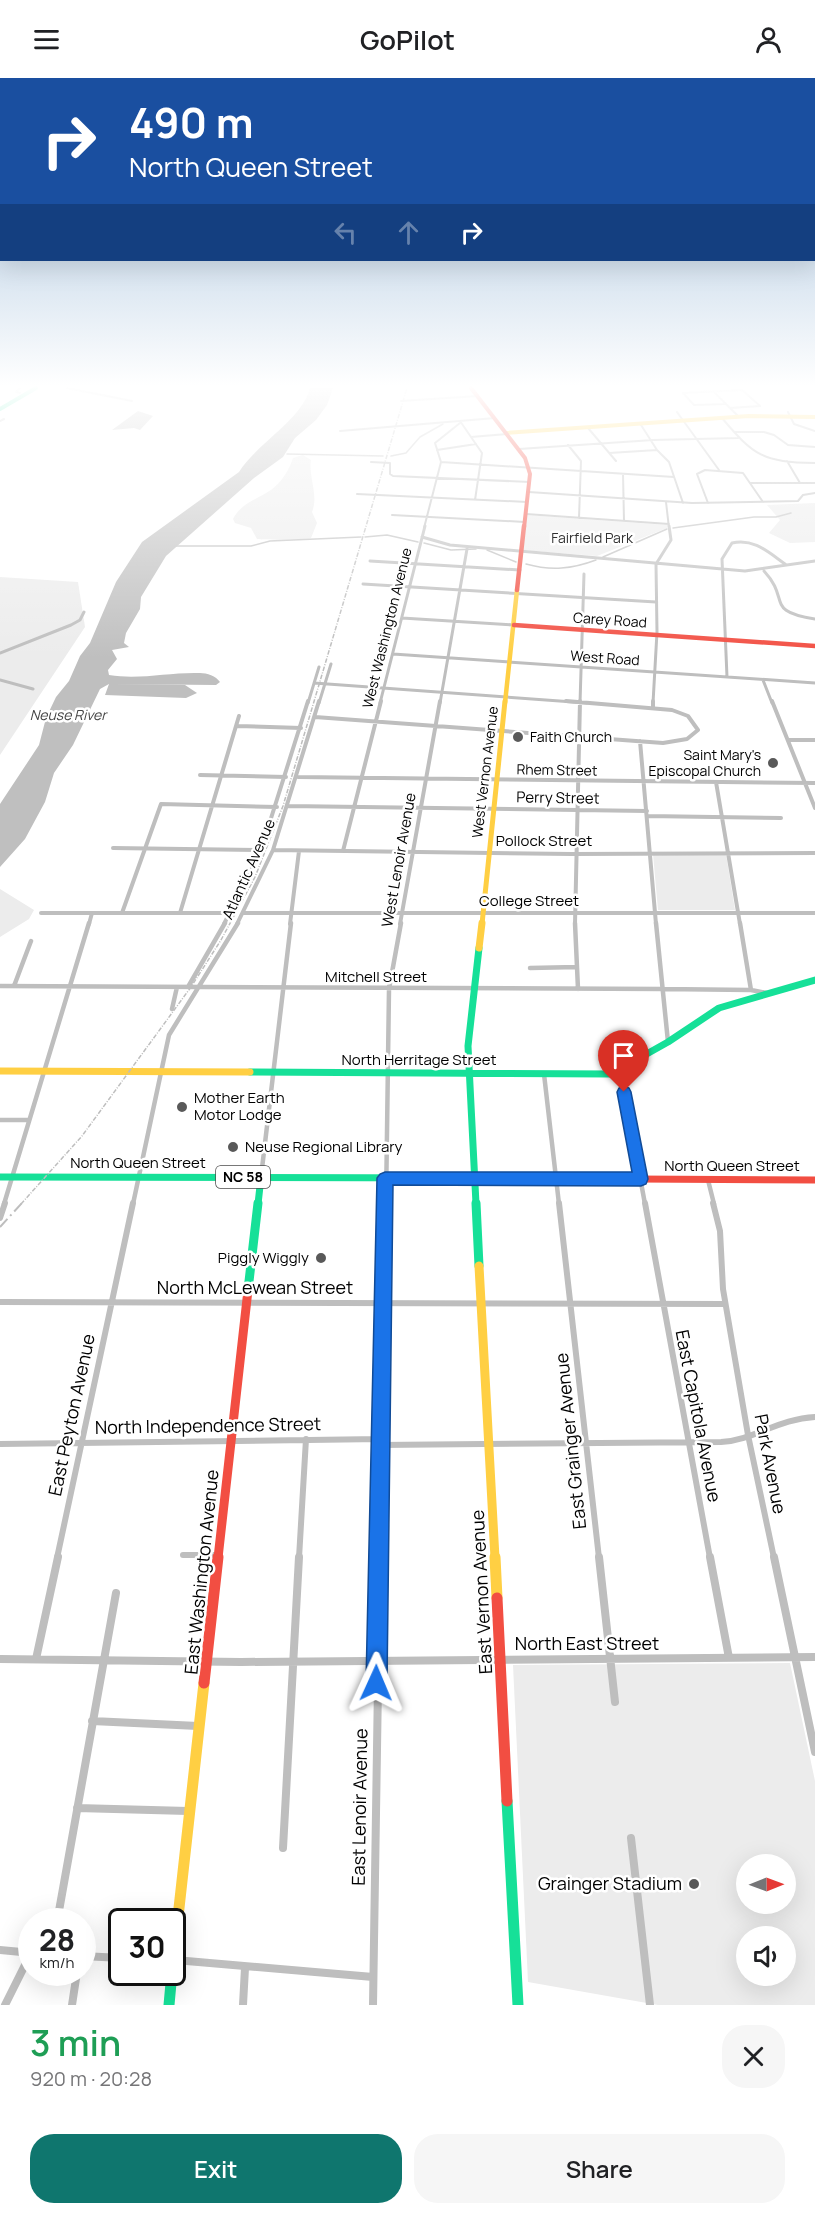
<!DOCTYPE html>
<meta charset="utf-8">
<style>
:root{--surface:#fff;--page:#f6f6f6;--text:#202124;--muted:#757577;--accent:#0f766e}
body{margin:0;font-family:Manrope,sans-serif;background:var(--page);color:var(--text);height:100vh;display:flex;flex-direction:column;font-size:22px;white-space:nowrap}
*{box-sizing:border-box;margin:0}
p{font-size:20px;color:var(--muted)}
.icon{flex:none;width:33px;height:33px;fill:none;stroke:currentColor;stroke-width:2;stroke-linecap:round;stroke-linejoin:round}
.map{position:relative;height:1927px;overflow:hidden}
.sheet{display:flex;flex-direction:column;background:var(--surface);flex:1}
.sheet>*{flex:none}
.banner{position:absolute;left:0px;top:0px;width:816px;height:183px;box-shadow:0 6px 24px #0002;background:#1a4fa0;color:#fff;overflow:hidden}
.needle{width:39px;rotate:89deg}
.buttons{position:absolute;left:736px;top:1776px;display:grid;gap:12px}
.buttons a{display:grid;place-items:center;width:60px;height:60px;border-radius:50%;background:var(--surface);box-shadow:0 6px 24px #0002;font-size:30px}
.speed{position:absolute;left:18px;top:1830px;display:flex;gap:12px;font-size:30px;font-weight:700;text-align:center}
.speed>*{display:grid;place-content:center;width:78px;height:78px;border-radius:50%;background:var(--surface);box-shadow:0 6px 24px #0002;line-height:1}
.speed small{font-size:15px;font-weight:400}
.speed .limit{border:3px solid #111;border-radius:9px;background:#fff;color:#111}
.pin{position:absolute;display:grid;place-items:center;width:51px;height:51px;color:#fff;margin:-62px -26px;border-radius:50% 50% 50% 0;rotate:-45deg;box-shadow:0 0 6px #0007}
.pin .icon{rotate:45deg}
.me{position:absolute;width:66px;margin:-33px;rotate:1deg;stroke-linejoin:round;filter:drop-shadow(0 0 4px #0008)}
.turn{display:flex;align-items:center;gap:21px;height:126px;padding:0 30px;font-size:27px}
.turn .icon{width:78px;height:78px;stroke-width:2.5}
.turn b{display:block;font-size:42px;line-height:51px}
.lanes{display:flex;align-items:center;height:57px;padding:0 30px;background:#0003;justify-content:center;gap:30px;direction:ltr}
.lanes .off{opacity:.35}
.round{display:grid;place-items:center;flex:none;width:63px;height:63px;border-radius:24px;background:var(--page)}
.overview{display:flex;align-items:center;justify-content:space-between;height:102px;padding:0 30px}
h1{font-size:36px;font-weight:600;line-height:45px;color:#1e9e55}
.button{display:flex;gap:12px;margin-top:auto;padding:12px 30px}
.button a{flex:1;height:69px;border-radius:24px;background:var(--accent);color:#fff;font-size:24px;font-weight:600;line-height:69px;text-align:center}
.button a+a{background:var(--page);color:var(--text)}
header{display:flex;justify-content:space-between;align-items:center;height:78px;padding:0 30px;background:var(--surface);font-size:27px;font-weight:600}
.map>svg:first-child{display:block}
</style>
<header><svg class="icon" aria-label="menu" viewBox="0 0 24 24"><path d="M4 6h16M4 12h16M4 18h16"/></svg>GoPilot<svg class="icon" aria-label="person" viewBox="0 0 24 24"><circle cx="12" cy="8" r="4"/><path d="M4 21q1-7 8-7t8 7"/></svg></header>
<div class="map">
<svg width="815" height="1927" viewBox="0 0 815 1927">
<rect width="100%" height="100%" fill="#fff"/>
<path fill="#ececec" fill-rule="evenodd" d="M303 377 311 382C308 398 319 417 312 434L317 445 311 460C305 462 266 462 257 461L251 450 235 445 233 441C241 425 258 421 271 412 282 404 289 392 293 380Z
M815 425V464L790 465 769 455 780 442 767 427Z
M526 437 667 447V450L597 478 521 472Z
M0 499 78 504 85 549 0 677Z
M653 776H726L735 832H658Z
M0 811 34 832 29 841 0 859Z
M790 1585 815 1703V1927H658L528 1904 513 1587ZM747 1786H786V1826H747ZM747 1858H786V1898H747Z"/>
<path fill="#bfbfbf" d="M310 310H333L327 327 316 342 295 360 283 379 254 400 166 478 141 519 140 531 126 555 124 565 129 569 112 572 117 581 108 592 109 597C140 602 169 594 200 595 207 595 216 598 220 604L216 607 110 606 185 607 197 615 186 620 105 617 109 606 100 611 73 667 54 695 45 724 25 761 0 789V726L39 667 46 640 56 619 69 603 80 578 90 565 116 504 142 464 239 394C257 365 302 342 310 310Z
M138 333 153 338 140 352 134 350 112 352Z"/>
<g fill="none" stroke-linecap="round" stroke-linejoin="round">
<path stroke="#bfbfbf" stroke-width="1.5" d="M287 376 383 378
M391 378 406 375 420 359 443 346
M673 450 754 439H776L791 435
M365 459 387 457 418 464
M424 465 451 472 476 471
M174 468H251L270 463 361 459
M487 472 516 484
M603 479 667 451
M526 486C551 493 572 491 596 482"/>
<path stroke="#bebebe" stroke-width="2" d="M20 310 16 314 20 315
M67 310 132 323
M713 313 738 338
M401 323 478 318
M725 326 694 327 683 315 742 312 760 328 730 330
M677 334 719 392
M788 334 794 346 815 353
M722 340C754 378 763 384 815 385
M0 343 4 341
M460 343 482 375 475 422
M641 347 657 372 669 384 683 425
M588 350 616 383
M340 353 495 340
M734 354H764L774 357 788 367 815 369
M471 359 507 356
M568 367 581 383 579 440
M519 371 653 362 738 360
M437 372 476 366
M609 375 657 372
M787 383 800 405
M371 384 390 385V396L393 398 530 404
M441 384 674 399
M623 396 624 443
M751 405H815
M529 414 692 425 798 423 803 417 815 415
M357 416 527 424
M666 424 669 450
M708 425 697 396 705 392 743 395 763 424
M526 436 669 446
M392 437 525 444
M424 450 441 384 435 365 460 345"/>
<path stroke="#bebebe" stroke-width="3" d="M422 459 450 467 745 493 815 483
M370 483 520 492
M764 493C791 522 764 533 815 541
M363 506 656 524
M402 540 514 547
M0 575 71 547 80 542 84 534
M393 576 815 605
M727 599 722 481 732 465C754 460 768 474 785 486
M0 602 33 611
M763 602 772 625
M314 605 587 625
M308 625 319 589
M319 625 331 586
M380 625 425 448
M440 625 467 471
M580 625 584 496
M653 625 657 554 656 486 671 462 669 448"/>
<path stroke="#bebebe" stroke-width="4" d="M772 623 815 730
M653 629V623
M315 639 663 665 687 661 698 652 688 638 672 632 566 623
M237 648 301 650
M788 662H815
M640 663 656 846
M200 697 286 699
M298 699 815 705
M716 704 740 846
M288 728 647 733
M647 738 781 740
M113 770 261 772
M273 772 572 776 815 775
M343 773 381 623
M41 835H230
M122 835 161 726 277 729
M180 835 239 638
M244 835H815
M89 846 92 835
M224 846 261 772 308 623
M237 846 273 772 319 623
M290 846 299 773
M400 846 440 623
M575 846 580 623"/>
<path stroke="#bebebe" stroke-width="4.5" d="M575 845 578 911
M656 845 668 964
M740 845 751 912
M530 890 577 889
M0 908 662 911 751 912 767 915
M14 908 31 863
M188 909 225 845
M172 931 177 909
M620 992 645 1126
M544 996 559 1126
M0 1042H28
M261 1099 291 845
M708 1102 714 1126
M4 1126 89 845
M133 1126 169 957 238 845
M386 1126 389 911 401 845"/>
<path stroke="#bebebe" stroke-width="6" d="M559 1125 599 1480
M645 1125 710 1480
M713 1125 720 1153 723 1211 748 1357 774 1480
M0 1140 5 1125
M0 1224 725 1226
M0 1366 380 1361
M380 1367 721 1364C754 1362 778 1341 815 1339
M183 1477H217
M57 1480 133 1125
M299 1480 306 1361
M380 1480 386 1125"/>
<path stroke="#bebebe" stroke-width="8" d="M599 1479 615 1624
M710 1479 729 1580
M774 1479 815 1674
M0 1581 241 1584 815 1579
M36 1581 58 1479
M92 1643 198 1648
M77 1730 188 1733
M631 1760 650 1927
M283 1770 299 1479
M57 1844 116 1515
M0 1872 32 1875
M82 1878 122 1880
M175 1882 373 1899
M5 1927 31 1875
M72 1927 77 1894
M243 1927 245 1890
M373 1927 380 1479"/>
<path stroke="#16e098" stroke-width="4" d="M0 331 36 310"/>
<path stroke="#16e098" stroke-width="7" d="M250 994 611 996 668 964 719 930 815 902
M0 1099 475 1100
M258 1126 261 1099
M476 1126 468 968 479 870"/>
<path stroke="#16e098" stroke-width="9" d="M476 1125 479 1188
M248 1212 258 1125"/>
<path stroke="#16e098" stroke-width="11" d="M507 1723 518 1927
M169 1927 172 1894"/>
<path stroke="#ffcf43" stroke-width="4" d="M506 355 749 338 815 339"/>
<path stroke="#ffcf43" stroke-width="4.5" d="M505 625 517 512"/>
<path stroke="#ffcf43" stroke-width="5" d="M482 846 505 623"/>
<path stroke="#ffcf43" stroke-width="7" d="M479 870 482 845
M0 993 250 994"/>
<path stroke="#ffcf43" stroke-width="9" d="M479 1188 495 1480"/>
<path stroke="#ffcf43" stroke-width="11" d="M495 1479 497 1520
M172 1893 204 1605"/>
<path stroke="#f24e42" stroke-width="4" d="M471 310 525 380 530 396 524 450"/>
<path stroke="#f24e42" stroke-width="4.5" d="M517 512 524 448
M514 547 815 568"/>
<path stroke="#f24e42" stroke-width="7" d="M475 1100 815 1102"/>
<path stroke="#f24e42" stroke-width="9" d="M218 1480 248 1212"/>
<path stroke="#f24e42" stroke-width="11" d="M497 1520 507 1723
M204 1605 218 1479"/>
<path stroke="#bebebe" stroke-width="1.5" stroke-dasharray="4.5 1.5 1 1.5" stroke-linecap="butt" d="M21 1126 82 1058 191 909 221 862 255 799 283 728 407 310"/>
<path stroke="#bebebe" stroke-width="2" stroke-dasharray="11 4 2 4" stroke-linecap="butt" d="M0 1149 22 1125"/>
</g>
<linearGradient id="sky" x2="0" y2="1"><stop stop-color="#97b8d8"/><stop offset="0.53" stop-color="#fff"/><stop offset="1" stop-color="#fff" stop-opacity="0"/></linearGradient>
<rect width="815" height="580" fill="url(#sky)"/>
<path fill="#1a73e8" stroke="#114b97" stroke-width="1.5" d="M624 1008 629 1010 631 1014 648 1101 646 1106 641 1108 393 1107 387 1605 384 1612 376 1615 369 1612 366 1605 377 1100 380 1096 385 1094H632L617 1014 619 1010Z"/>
<g fill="#595959" stroke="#fff" stroke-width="2">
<circle cx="518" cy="659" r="6"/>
<circle cx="773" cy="685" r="6"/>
<circle cx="182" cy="1029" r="6"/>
<circle cx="233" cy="1069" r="6"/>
<circle cx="321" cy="1180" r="6"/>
<circle cx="694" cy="1806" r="6"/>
</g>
<g text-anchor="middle" stroke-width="5" stroke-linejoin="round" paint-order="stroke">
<g font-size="14" fill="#333" stroke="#fff">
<text x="592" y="465">Fairfield Park</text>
</g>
<g font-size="14" fill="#000" stroke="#fff">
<text transform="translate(610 542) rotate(4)" y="5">Carey Road</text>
<text transform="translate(387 550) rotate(-76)" y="5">West Washington Avenue</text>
<text transform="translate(605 580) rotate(4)" y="5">West Road</text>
<text transform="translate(557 692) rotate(1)" y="5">Rhem Street</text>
<text transform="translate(485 694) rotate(-83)" y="5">West Vernon Avenue</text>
</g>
<g font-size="14" font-style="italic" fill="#444" stroke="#fff">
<text x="68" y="642">Neuse River</text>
</g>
<g font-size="14" fill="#000" stroke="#fff" text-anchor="start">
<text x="530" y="664">Faith Church</text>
<text x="761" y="682" text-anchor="end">Saint Mary's<tspan x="761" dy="16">Episcopal Church</tspan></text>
</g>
<rect fill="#fff" stroke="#4c4c4c" stroke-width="1.5" x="216" y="1088" width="54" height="22" rx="4.5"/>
<g font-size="14" font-weight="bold" fill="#000">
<text x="243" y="1104">NC 58</text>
</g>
<g font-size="15" fill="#000" stroke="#fff">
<text transform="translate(558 720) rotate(1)" y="5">Perry Street</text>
<text x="544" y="768">Pollock Street</text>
<text transform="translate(399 782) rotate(-80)" y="5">West Lenoir Avenue</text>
<text transform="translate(249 791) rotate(-66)" y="5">Atlantic Avenue</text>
<text x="529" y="828">College Street</text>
<text x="376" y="904">Mitchell Street</text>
<text x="419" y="987">North Herritage Street</text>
<text x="138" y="1090">North Queen Street</text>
<text x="732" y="1093">North Queen Street</text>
</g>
<g font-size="15" fill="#000" stroke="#fff" text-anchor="start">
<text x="194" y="1025">Mother Earth<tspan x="194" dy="17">Motor Lodge</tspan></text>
<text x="245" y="1074">Neuse Regional Library</text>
<text x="309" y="1185" text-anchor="end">Piggly Wiggly</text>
</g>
<g font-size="18" fill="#000" stroke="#fff">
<text x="255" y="1216">North McLewean Street</text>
<text transform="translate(72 1337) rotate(-78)" y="6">East Peyton Avenue</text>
<text transform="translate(698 1338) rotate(79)" y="6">East Capitola Avenue</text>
<text transform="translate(208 1348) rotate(-1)" y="6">North Independence Street</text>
<text transform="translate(571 1363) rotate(-96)" y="6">East Grainger Avenue</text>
<text transform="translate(770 1386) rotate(79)" y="6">Park Avenue</text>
<text transform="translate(202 1494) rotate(-84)" y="6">East Washington Avenue</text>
<text transform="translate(482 1514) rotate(-93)" y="6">East Vernon Avenue</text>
<text x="587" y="1572">North East Street</text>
<text transform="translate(360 1729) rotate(-89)" y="6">East Lenoir Avenue</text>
</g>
<g font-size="18" fill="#000" stroke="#fff" text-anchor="end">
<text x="682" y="1812">Grainger Stadium</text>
</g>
</g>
</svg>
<div class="buttons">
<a><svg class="needle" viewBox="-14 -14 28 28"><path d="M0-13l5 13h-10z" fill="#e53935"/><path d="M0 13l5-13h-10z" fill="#757577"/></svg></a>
<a><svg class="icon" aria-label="sound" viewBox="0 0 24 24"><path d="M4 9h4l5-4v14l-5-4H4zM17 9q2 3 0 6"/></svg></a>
</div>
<div class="speed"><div>28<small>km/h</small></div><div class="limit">30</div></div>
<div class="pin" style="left:624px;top:1014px;background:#d93025"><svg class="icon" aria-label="arrive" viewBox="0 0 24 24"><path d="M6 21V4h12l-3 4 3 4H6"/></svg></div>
<svg class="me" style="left:376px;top:1605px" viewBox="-20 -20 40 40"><path d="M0-17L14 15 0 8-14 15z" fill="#1a73e8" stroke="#fff" stroke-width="4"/></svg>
<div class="banner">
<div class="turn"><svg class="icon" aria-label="right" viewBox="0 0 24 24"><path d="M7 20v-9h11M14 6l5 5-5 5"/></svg><div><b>490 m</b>North Queen Street</div></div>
<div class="lanes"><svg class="icon off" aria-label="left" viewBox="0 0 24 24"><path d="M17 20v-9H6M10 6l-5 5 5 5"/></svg><svg class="icon off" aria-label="ahead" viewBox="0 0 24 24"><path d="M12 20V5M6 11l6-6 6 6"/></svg><svg class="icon" aria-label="right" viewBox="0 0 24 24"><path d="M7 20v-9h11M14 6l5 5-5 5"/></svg></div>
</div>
</div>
<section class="sheet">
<div class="overview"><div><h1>3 min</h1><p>920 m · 20:28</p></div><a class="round"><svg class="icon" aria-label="close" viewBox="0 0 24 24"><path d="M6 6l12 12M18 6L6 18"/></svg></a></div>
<div class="button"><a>Exit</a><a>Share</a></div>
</section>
